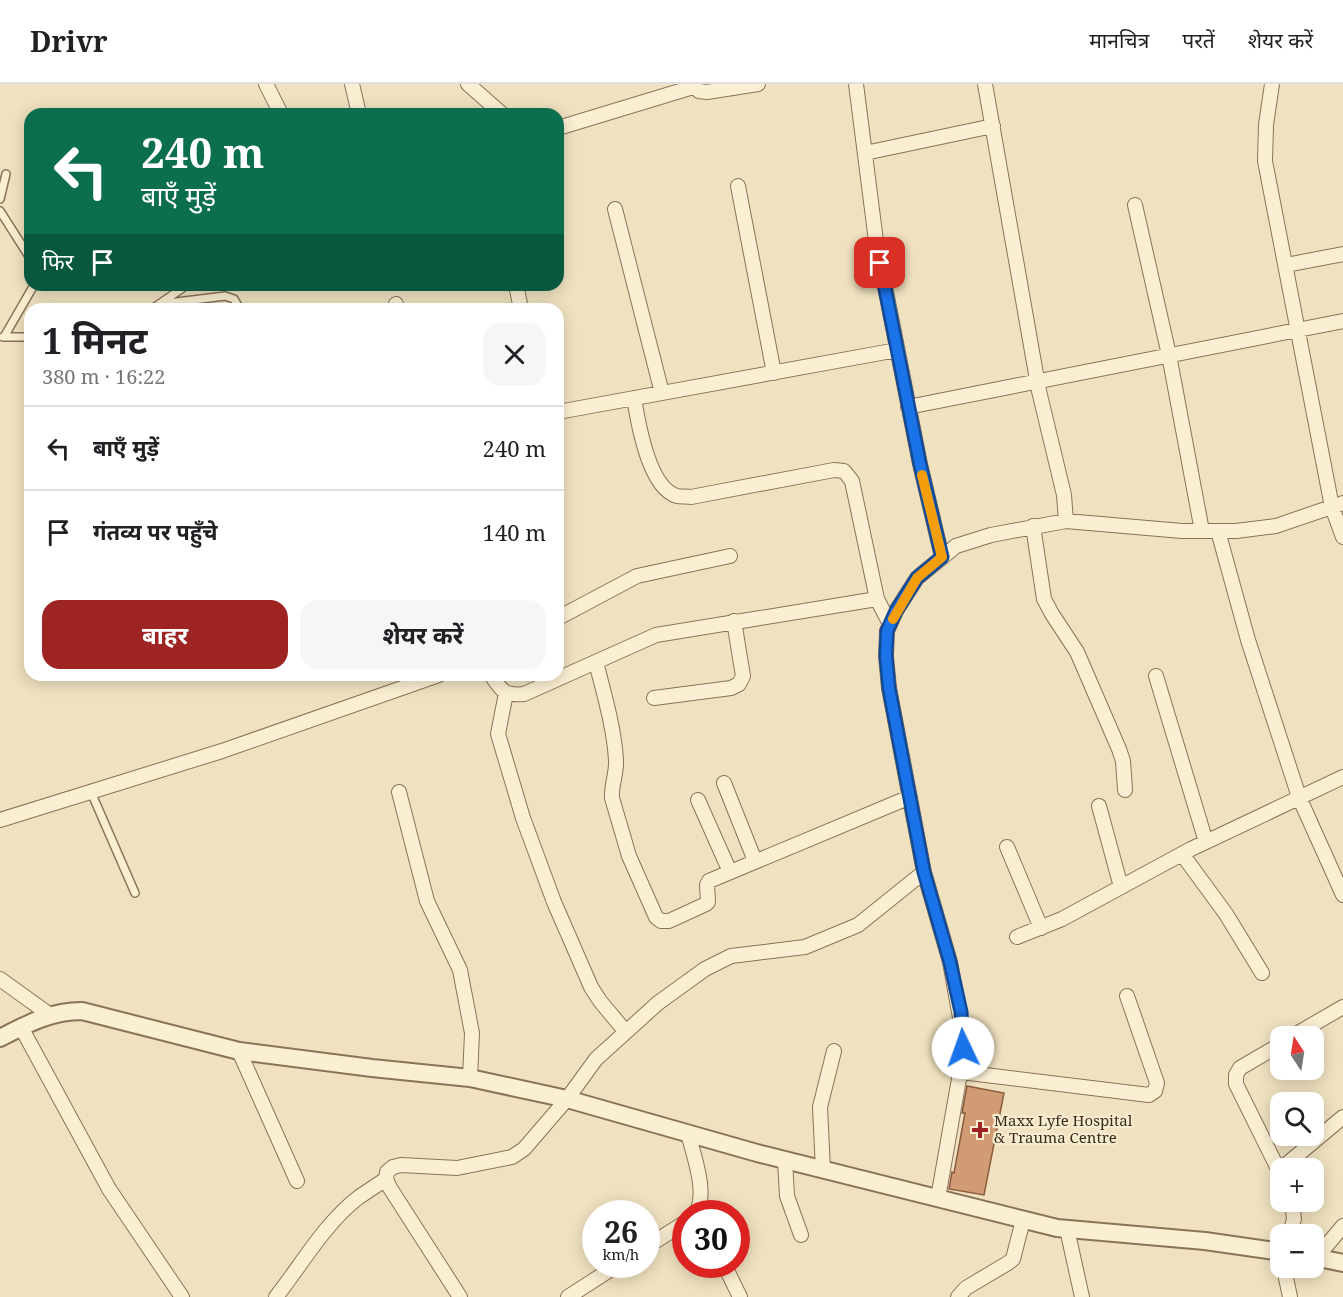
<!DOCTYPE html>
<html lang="hi">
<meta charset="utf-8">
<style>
:root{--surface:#fff;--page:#f6f6f6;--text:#202124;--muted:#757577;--line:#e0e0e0;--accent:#9d2423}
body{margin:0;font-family:"Noto Serif","Noto Sans Devanagari",serif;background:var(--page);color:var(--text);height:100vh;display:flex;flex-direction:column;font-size:22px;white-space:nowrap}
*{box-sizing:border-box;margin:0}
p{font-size:20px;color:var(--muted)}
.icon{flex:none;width:33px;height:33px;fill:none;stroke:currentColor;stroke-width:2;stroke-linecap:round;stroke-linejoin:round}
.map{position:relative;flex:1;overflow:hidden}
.details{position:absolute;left:24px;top:219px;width:540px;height:378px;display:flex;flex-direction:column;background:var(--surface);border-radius:18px;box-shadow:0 3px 15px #0003}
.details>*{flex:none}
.banner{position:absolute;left:24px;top:24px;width:540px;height:183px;border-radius:18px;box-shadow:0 3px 15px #0003;background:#0b6e4f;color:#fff;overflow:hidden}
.needle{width:39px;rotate:348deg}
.controls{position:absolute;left:1270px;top:942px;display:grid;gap:12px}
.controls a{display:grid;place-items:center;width:54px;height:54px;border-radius:12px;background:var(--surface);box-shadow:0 3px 15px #0003;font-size:30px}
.speed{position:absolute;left:582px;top:1116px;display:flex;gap:12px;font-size:30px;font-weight:700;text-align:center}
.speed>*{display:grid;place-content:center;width:78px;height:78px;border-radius:50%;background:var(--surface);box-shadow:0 3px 15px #0003;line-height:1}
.speed small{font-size:15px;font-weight:400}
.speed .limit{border:9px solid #d22;background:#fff;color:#111}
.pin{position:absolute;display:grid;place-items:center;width:51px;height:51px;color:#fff;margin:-26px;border-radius:12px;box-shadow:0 3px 9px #0006}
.me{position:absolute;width:66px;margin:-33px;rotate:357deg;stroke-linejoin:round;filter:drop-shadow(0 0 4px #0008)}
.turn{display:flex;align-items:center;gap:21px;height:126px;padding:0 18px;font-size:27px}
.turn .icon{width:78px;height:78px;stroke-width:2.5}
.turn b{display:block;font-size:42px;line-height:51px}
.then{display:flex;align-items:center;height:57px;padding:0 18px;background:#0003;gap:12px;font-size:22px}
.round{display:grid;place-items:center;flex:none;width:63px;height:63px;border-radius:18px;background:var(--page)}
.head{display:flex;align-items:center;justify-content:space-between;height:102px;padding:0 18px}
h1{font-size:36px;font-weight:700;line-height:45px}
.action{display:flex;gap:12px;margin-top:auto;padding:12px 18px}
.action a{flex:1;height:69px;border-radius:18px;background:var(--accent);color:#fff;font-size:24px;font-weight:700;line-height:69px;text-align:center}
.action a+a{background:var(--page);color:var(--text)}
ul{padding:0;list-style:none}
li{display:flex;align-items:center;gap:18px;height:84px;padding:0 18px;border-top:2px solid var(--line)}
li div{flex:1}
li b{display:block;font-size:22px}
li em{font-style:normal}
header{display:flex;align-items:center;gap:36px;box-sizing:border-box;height:84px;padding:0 30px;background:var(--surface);border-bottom:2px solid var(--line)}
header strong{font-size:28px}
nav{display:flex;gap:33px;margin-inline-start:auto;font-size:21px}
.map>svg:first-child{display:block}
</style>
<header>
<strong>Drivr</strong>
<nav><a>मानचित्र</a><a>परतें</a><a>शेयर करें</a></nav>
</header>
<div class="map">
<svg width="1343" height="1213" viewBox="0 0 1343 1213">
<rect width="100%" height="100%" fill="#f0e2c0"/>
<path fill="#d19b73" stroke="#8b5c3b" stroke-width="1.5" d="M967 1002 1004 1009 984 1111 949 1105 952 1088 954 1089 965 1029H962Z"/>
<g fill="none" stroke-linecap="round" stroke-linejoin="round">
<g stroke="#8a7357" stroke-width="10">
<path id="service" d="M0 115 6 90
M0 127 30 174
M160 220 225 212 234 215 240 225
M152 225 187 201
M3 253H30
M4 253 34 201
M91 708 135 809"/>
</g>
<g stroke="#8a7357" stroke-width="16">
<path id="minor" d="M266 0 281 30
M352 0 359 30
M468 0 502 30
M692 0 699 7 707 8 758 0
M856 0 876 157 920 380 942 473
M985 0 1039 307 1064 411 1066 437
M1272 0 1266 41 1265 77 1332 423 1343 453
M558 44 693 3
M865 69 993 42
M738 102 774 289
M1135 121 1169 271 1202 447
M615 125 662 309
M1286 181 1343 170
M516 201 521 225
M396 220 397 225
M634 314C638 339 649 404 677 412 681 413 687 412 691 413L834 386 844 387 852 397 877 515 890 540
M908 323 1343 237
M558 328 897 266
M1033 442 1044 515 1052 530 1077 568 1119 665 1123 677 1125 706
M1218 447 1248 556 1299 713 1343 811
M558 534 637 492 730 472
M596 578C604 610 614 643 616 676 617 689 611 701 612 714L629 772 656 833 661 837H669L706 820 708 818 707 801 709 797 910 713
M491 591C502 607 504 612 524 610L656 551 877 515
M1156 592 1206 758
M506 609 498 650 523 734 554 818 591 903 600 917 625 947
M654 614 731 604 739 600 743 592 734 537
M724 699 755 777
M399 708 427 817 460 886 472 949 470 994
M698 716 730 788
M1099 722 1121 803
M0 736 222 667 439 591
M1007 763 1041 844
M1182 770 1226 830 1262 889
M1017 853 1062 835 1191 765 1343 693
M0 895 50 931
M21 943 109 1105 182 1213
M1293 952 1343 923
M1281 960 1240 984 1236 991V1000L1281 1091
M239 967 297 1097
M961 988 1149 1011 1155 1007 1157 999 1127 912
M688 1049C693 1070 709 1111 695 1130
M785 1076 787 1112 801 1151
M1282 1084 1343 1033
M823 1086 820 1023 834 967
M938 1114 962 978 963 950 950 878 924 788 889 604 886 572 887 547 896 527 917 494 956 462 991 451 1066 437 1182 447H1236L1276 442 1343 419
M1067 1145 1082 1213
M1290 1150 1294 1135 1292 1118
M646 1163 686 1138
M1316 1174 1343 1142
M724 1180 740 1213
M1286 1184V1194L1290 1213
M276 1213C302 1180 325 1139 359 1113 368 1107 377 1101 386 1095
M460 1213 390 1104 386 1095 387 1088 393 1083 401 1081 457 1084 512 1073 524 1065 567 1015 596 975 658 919 705 885 731 872 805 863 858 841 924 788
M568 1213 619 1180
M958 1213 966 1204 1008 1179 1013 1175 1023 1136"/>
</g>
<g stroke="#8a7357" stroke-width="20">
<path id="tertiary" d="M0 954C27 940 51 927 82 927L239 967 372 984 470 994 567 1015 757 1069 1057 1144 1205 1157 1281 1168
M1314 1173 1343 1179"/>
</g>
<use href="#service" stroke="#fbefd3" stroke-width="7"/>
<use href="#minor" stroke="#fbefd3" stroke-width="14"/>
<use href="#tertiary" stroke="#fbefd3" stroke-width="16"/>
</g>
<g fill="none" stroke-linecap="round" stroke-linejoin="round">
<g stroke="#114b97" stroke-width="15">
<path id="route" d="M880 179 920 380 942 473 917 494 896 527 887 547 886 572 889 604 924 788 950 878 961 928 963 964"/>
</g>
<use href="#route" stroke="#1a73e8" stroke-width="10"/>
<path stroke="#f59e0b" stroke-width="10" d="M893 535 917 494 942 473 922 391"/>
</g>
<path fill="#9d2423" stroke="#f7ecd0" stroke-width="2" d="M977 1037h6v6h6v6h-6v6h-6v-6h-6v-6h6z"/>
<g text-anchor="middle" stroke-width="4.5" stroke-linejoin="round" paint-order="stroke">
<g font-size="15" fill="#392a1c" stroke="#f7ecd0" text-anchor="start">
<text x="994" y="1042">Maxx Lyfe Hospital<tspan x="994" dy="17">&amp; Trauma Centre</tspan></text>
</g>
</g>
</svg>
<div class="controls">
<a><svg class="needle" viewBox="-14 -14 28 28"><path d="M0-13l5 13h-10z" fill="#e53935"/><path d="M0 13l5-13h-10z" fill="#757577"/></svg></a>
<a><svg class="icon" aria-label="search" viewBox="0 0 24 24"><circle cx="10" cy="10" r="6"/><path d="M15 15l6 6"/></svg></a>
<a>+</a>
<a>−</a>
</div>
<div class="speed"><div>26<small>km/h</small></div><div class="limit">30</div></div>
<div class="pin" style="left:880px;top:179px;background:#d93025"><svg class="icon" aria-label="arrive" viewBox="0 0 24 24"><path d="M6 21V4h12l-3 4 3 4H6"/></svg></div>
<svg class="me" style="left:963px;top:964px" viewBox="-20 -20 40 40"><circle r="19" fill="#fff"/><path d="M0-13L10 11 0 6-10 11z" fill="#1a73e8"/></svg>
<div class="banner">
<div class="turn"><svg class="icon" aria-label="left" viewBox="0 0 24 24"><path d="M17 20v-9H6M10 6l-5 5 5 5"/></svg><div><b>240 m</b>बाएँ मुड़ें</div></div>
<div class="then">फिर<svg class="icon" aria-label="arrive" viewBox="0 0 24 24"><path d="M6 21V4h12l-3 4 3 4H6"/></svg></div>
</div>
<section class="details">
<div class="head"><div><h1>1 मिनट</h1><p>380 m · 16:22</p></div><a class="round"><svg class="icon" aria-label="close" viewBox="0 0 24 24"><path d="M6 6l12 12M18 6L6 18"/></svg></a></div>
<ul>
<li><svg class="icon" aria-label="left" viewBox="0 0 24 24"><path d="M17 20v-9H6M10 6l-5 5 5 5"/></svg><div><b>बाएँ मुड़ें</b></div><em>240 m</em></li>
<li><svg class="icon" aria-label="arrive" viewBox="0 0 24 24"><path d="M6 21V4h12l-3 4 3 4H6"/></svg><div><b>गंतव्य पर पहुँचे</b></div><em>140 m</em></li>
</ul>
<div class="action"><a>बाहर</a><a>शेयर करें</a></div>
</section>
</div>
